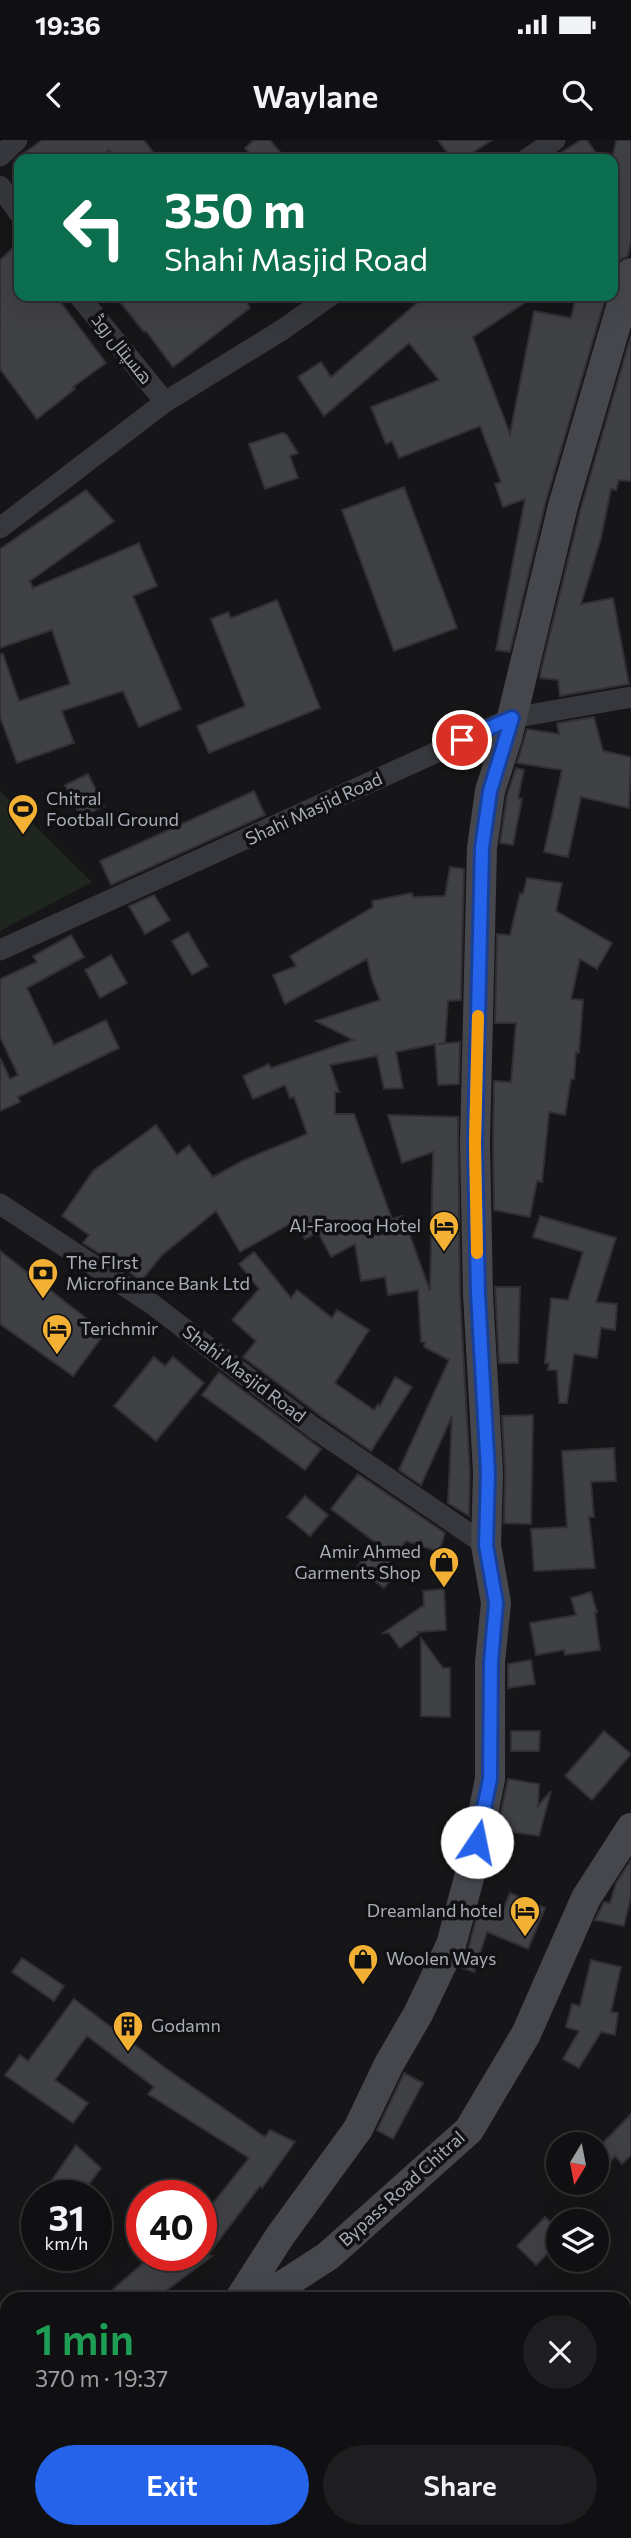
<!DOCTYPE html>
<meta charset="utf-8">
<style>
:root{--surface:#101012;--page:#1e1e20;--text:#f1f3f6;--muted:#9c9d9f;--line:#303032;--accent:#2563eb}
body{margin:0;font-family:Commissioner,Cairo,sans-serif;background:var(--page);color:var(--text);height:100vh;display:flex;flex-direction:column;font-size:26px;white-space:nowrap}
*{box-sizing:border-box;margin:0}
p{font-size:23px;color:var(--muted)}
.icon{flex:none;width:38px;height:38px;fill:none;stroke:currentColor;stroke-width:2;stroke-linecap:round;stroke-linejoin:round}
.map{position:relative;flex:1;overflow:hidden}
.panel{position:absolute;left:0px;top:2152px;width:632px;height:247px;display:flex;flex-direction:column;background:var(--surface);border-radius:21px 21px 0 0;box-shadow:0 7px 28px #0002,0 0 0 2px var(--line)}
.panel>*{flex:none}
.banner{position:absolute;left:14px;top:14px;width:604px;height:147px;border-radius:14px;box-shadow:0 7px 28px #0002,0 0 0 2px var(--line);background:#0b6e4f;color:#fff;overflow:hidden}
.needle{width:46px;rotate:190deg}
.tools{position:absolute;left:546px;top:1992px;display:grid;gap:14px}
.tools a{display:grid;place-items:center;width:63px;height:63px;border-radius:50%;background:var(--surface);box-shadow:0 7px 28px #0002,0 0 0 2px var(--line);font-size:35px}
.speed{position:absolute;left:21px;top:2040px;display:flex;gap:14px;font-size:35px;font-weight:700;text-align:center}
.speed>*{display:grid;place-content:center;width:91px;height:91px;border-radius:50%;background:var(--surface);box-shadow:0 7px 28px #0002,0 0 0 2px var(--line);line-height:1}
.speed small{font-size:18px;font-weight:400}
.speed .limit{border:10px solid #d22;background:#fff;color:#111}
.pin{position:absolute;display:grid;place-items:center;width:60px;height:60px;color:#fff;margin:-30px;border:4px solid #fff;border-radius:50%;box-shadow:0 2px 7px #0007}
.me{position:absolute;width:77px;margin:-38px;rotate:11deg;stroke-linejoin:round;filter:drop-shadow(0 0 5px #0008)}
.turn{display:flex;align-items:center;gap:24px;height:147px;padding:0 35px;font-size:32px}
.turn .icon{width:91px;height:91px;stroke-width:2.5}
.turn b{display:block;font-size:49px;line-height:60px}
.round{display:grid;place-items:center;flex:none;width:74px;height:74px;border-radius:37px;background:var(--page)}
.headline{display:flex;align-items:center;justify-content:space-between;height:119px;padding:0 35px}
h1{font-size:42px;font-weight:600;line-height:52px;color:#1e9e55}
.action{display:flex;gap:14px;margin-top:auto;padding:14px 35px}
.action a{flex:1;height:80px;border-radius:42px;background:var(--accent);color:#fff;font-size:28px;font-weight:600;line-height:80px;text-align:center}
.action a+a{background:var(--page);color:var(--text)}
.status{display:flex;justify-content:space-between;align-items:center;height:49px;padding:0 35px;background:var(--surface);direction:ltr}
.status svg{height:19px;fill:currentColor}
header{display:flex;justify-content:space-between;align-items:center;height:91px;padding:0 35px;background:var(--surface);font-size:32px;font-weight:600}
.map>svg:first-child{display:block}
</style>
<div class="status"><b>19:36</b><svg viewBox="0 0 49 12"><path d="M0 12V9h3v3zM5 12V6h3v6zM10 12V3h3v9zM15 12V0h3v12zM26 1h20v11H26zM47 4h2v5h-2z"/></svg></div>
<header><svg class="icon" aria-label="back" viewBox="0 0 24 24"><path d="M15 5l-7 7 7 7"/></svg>Waylane<svg class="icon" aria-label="search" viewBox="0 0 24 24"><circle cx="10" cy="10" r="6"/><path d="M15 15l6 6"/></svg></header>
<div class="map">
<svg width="631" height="2398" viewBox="0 0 631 2398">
<rect width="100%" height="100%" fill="#161618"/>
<path fill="#1e261f" d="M0 651 92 742 0 791Z"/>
<path fill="#404145" stroke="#303034" stroke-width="2" d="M42 0H144L158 19H116L109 10 97 19H16Z
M254 0H270L286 19H254L245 8Z
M438 0H492L463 19H452Z
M581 0H587L600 19H551Z
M616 0H631V101L628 116 618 121 612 134V20Z
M19 102V156H56L106 223 73 247 75 249 37 279 0 229V120Z
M115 156H244L250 168 173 227 146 191 144 192Z
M425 156H468L473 162 484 156H535L473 197 510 294 534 171 571 178 576 156H606L546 361 510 512 496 510 525 359 503 367 495 344 501 342 480 286 399 318 392 301 386 304 371 267 439 240 409 203 324 276 298 237 321 222 331 237Z
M631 195V341L619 340 616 350 611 349 601 398 581 464 613 458 629 544 560 556 558 540 540 538 541 530 580 371Z
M282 293 286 294 298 313 290 316 298 338 265 349 249 304Z
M404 347 457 488 394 511 342 370Z
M86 350 114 381 30 441 33 448 139 403 157 446 133 456 181 569 139 587 123 551 62 571 74 603 17 623 0 577V514H3L19 561 70 544 52 490 0 508V409Z
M277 460 320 568 209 613 197 586 245 566 211 479 228 472 231 478Z
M594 577 603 611 631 617 629 668 581 657 568 717 544 712 562 630 517 623 527 589 559 594 557 583Z
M516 628 524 630 518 658 522 659 513 705 500 703 507 655Z
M88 634 104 666 81 677 65 645Z
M254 651 265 675 111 745 100 721Z
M450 727 464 729 461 860 448 861 445 903 438 904 460 902 459 944 438 945 435 904 396 912 403 948 384 949 377 916 330 925 339 952H335V974H354L392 1079 403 1076 430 1151 433 1012 402 1023 388 975 458 977 460 1154 470 1333 469 1376 448 1363 452 1276 421 1345 399 1330 449 1220 424 1207 425 1202H421L418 1150 388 1155 385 1137 361 1141 355 1104 331 1117 318 1092 305 1099 295 1081 240 1112 216 1071 162 1115 141 1141 104 1112 102 1115 83 1103 89 1095 62 1076 93 1031 156 985 177 1015 189 1005 213 1037 244 1020 307 994 294 957 290 958 285 945 253 959 243 936 269 924 271 928 353 900 316 881 380 860 372 840 367 819 285 864 273 835 296 826 290 816 373 767 372 761 412 753 413 757 445 756Z
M527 738 562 743 556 771 612 803 597 829 580 819 571 859 583 860 579 913 576 912 574 939H571L565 975 549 972 542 1042 537 1041 530 1077 494 1070 493 1003 494 941 511 942 516 883H495L497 794 510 795 520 753 523 754Z
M154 755 170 780 145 794 129 766Z
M188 792 208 826 192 835 172 801Z
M71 795 84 817 27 848 54 905 106 880 119 908 18 957 20 962 0 971V918L10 939 18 935 0 897V839L37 822 33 816Z
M111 815 127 843 100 858 85 830Z
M540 1076 616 1098 596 1162 617 1164 615 1190 601 1188 597 1218 574 1214 567 1263H559L557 1230H548L549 1223H545L551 1158 568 1160 583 1112 533 1097Z
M0 1111 105 1193 73 1236 0 1184Z
M254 1112 291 1158 297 1150 332 1178 337 1170 369 1190 335 1243 374 1270 378 1264 380 1266 395 1237 412 1247 371 1311 322 1277 243 1217 256 1201 232 1180 259 1149 239 1124Z
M495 1147H520L518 1223H499Z
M154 1217 165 1226 173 1217 204 1243 156 1301 114 1266Z
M219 1232 321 1309 305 1330 202 1255Z
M533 1275 531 1384 504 1383 505 1332 502 1276Z
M614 1308 616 1341 591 1342 594 1377H589L595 1428 534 1431 531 1389 567 1387 562 1311Z
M358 1334 445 1393 439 1412 421 1406V1402L419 1405 406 1401 388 1424 397 1431 384 1448 357 1427 376 1403 331 1369Z
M305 1356 328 1375 310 1396 287 1377Z
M444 1449 446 1490 417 1492 419 1494 400 1508 389 1493H383L424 1465 423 1451Z
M591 1452 597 1472 595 1473 600 1510 565 1515 564 1510 536 1515 530 1483 576 1475 571 1458Z
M421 1498 443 1528H450V1577L421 1576Z
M531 1520 535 1544 508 1548V1524Z
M511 1591H540L539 1611H511Z
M604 1591 631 1614 592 1660 565 1636Z
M508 1639 539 1644 538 1666 551 1651 539 1696 497 1690Z
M631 1720V1756L624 1786 595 1780 604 1762 610 1763 616 1743Z
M510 1753 545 1768 528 1809 487 1792 474 1832 460 1827 468 1810 478 1772 499 1780Z
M22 1818 64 1846 54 1861 12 1832Z
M591 1820 621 1827 611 1872 618 1873 615 1895 601 1892 579 1928 563 1919 579 1891 566 1887 572 1864 580 1866Z
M74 1859 168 1930 265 1997 270 1990 295 2002 262 2048 260 2046 207 2116H212L154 2160H101L151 2116H201V2078L249 2018 148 1954 154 1947 87 1896 55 1940 88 1963 73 1983 5 1935 20 1915 28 1921Z
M404 1933 423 1943 393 1999 377 1990Z
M631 1974V2015L622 2024 615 2016 597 2040V2009Z
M76 2005 101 2028 80 2056H41Z
M545 2077 558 2090V2103L536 2125 517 2106Z"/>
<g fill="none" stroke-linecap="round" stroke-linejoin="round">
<path stroke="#37383d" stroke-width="21" d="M0 16 17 0
M527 19 555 0
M0 46 19 73
M79 156 165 262
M0 388 165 262 282 190 330 156
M0 810 512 578 631 557
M0 1064 152 1164 314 1288 486 1405"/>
<path stroke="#45474d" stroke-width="30" d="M239 2160 280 2096 358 1989 389 1924 418 1874 451 1805 473 1723 490 1639V1522L496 1463 486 1405 488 1333 478 1154 475 1003 482 708 490 651 507 598 563 366 631 133
M260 2160 328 2116 469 1990 526 1894 586 1758 631 1688
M0 2396 7 2387"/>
</g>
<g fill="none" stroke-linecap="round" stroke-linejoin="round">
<g stroke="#184099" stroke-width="18">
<path id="route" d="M462 600 512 578 490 651 482 708 475 1003 478 1154 488 1333 486 1405 496 1463 491 1522 490 1639 477 1702"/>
</g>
<use href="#route" stroke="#2563eb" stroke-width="12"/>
<path stroke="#f59e0b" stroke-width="12" d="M477 1113 475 1003 478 876"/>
</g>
<defs>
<g id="stadium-pin" transform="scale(1.575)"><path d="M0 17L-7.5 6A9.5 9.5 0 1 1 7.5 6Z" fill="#f2b134" stroke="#111113"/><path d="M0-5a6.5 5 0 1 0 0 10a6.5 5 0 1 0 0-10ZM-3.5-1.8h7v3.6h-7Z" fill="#111"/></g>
<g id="hotel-pin" transform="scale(1.575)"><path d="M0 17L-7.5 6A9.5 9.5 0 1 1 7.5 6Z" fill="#f2b134" stroke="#111113"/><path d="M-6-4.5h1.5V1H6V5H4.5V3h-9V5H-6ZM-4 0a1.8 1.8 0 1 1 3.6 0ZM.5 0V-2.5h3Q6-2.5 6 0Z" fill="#111"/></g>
<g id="bank-pin" transform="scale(1.575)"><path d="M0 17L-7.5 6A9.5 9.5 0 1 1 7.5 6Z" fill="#f2b134" stroke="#111113"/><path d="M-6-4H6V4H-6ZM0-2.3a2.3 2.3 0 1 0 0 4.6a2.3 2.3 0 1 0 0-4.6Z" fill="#111"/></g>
<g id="shop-pin" transform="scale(1.575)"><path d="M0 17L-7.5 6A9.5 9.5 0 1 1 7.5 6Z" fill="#f2b134" stroke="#111113"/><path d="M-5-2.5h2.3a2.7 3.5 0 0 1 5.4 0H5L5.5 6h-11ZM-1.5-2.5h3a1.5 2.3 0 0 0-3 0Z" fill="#111"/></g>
<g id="building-pin" transform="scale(1.575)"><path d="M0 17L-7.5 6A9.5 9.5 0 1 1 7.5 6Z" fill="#f2b134" stroke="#111113"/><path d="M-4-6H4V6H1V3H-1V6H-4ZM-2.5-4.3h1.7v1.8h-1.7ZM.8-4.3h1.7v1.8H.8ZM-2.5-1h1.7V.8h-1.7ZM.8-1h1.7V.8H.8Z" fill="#111"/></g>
</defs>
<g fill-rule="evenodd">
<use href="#stadium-pin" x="23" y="669"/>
<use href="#hotel-pin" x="444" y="1086"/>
<use href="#bank-pin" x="43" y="1133"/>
<use href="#hotel-pin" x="57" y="1189"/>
<use href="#shop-pin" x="444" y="1422"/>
<use href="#hotel-pin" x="525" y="1771"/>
<use href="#shop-pin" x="363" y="1819"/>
<use href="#building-pin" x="128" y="1886"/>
</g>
<g text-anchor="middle" stroke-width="7" stroke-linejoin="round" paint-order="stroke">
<g font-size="18" fill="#a8adb8" stroke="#111113">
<text transform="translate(122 209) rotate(51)" y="6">ھسپتال روڈ</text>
<text transform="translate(314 669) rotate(-25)" y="6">Shahi Masjid Road</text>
<text transform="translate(244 1234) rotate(37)" y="6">Shahi Masjid Road</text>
<text transform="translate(402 2049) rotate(-42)" y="6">Bypass Road Chitral</text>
</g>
<g font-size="18" fill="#a8adb8" stroke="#111113" text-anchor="start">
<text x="46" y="665">Chitral<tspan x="46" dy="21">Football Ground</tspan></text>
<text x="421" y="1092" text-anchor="end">Al-Farooq Hotel</text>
<text x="66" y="1129">The FIrst<tspan x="66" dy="21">Microfinance Bank Ltd</tspan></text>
<text x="80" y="1195">Terichmir</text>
<text x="421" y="1418" text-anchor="end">Amir Ahmed<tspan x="421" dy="21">Garments Shop</tspan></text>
<text x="502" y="1777" text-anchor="end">Dreamland hotel</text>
<text x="386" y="1825">Woolen Ways</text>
<text x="151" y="1892">Godamn</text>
</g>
</g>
</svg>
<div class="tools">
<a><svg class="needle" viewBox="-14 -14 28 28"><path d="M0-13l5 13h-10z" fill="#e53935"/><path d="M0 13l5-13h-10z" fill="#9c9d9f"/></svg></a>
<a><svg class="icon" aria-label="layers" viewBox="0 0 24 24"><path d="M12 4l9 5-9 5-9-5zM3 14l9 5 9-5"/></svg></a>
</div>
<div class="speed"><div>31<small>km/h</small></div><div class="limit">40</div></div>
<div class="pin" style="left:462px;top:600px;background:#d93025"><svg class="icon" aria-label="arrive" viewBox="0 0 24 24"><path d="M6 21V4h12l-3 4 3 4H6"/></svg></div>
<svg class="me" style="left:477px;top:1702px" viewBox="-20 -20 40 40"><circle r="19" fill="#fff"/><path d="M0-13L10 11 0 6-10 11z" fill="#2563eb"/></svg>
<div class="banner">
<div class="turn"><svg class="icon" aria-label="left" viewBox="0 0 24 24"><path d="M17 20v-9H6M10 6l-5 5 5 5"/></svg><div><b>350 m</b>Shahi Masjid Road</div></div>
</div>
<section class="panel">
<div class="headline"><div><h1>1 min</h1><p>370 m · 19:37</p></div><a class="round"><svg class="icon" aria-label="close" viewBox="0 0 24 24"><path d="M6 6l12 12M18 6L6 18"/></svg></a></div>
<div class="action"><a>Exit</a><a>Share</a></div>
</section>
</div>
